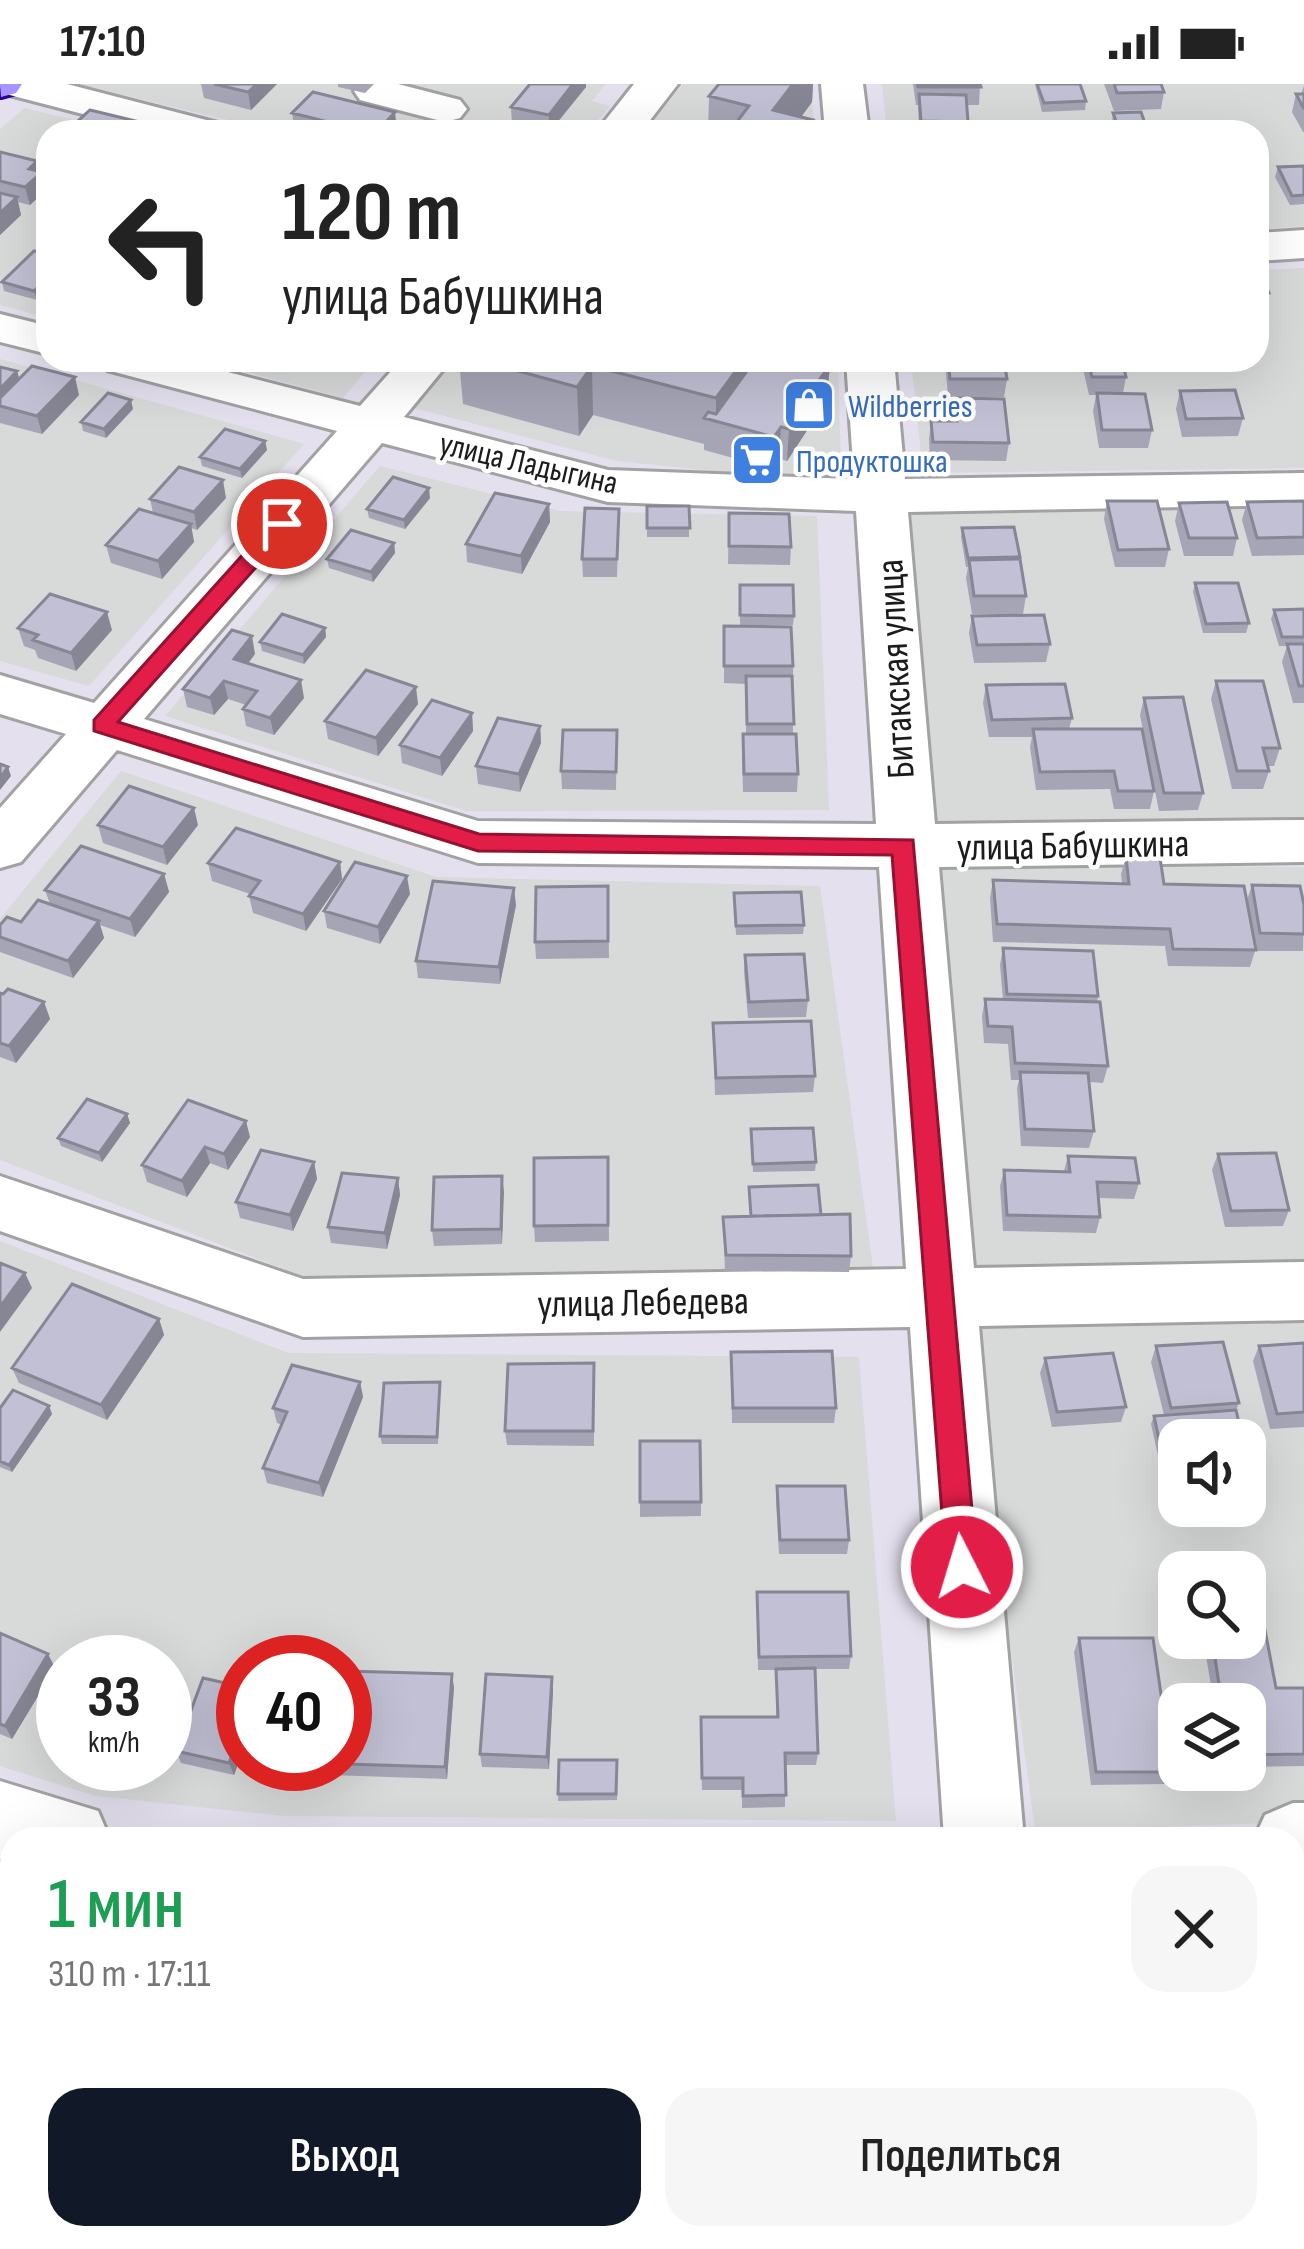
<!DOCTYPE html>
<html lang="ru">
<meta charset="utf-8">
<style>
:root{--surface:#fff;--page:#f6f6f6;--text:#222;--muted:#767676;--accent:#111827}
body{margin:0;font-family:"Sofia Sans Condensed",sans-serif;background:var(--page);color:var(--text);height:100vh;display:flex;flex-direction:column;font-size:45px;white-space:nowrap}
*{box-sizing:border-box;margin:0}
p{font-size:39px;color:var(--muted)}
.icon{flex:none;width:66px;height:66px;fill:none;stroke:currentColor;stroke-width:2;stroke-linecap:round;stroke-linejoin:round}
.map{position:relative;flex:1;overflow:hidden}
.side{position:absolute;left:0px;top:1743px;width:1305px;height:423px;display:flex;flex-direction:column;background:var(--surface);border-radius:36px 36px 0 0;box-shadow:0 12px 48px #0002}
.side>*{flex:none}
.guide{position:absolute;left:36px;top:36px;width:1233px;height:252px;border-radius:36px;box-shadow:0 12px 48px #0002;background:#fff;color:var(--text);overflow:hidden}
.fabs{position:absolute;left:1158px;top:1335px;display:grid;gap:24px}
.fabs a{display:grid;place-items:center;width:108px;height:108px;border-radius:24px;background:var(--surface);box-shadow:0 12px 48px #0002;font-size:60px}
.speed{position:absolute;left:36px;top:1551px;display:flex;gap:24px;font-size:60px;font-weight:700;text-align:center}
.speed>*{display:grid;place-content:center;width:156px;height:156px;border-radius:50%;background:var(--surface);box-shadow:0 12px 48px #0002;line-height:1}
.speed small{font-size:30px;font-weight:400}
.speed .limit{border:18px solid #d22;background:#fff;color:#111}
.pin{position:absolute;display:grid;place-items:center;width:102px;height:102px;color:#fff;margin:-51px;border:6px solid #fff;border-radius:50%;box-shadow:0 3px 12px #0007}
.me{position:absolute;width:132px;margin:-66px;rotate:355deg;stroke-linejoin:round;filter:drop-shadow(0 0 9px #0008)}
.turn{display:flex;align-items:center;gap:42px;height:252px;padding:0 48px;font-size:54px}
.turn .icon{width:156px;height:156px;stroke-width:2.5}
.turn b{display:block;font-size:84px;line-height:102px}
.round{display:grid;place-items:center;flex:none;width:126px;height:126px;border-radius:36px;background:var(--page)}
.overview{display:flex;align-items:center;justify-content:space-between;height:204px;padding:0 48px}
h1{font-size:72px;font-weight:600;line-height:90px;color:#1e9e55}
.cta{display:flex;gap:24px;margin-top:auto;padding:24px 48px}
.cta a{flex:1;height:138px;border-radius:36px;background:var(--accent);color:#fff;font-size:48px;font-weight:600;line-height:138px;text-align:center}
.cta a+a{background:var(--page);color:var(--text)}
.status{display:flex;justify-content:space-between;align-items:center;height:84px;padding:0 60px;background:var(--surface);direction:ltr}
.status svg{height:33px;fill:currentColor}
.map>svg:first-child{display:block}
</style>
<div class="status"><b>17:10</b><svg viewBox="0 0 49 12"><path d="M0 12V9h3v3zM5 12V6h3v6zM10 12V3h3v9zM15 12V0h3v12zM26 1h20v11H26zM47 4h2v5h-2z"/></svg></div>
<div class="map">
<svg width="1304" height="2165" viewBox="0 0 1304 2165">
<rect width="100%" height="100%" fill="#e4e0ee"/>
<path fill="#d8d9d9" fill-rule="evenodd" d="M79 0H606L592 17 610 22 588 48H278Z
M683 0H809L816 48H644Z
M882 0H1304V142L1257 145V48H887Z
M24 24 124 48H48V234L0 221V45Z
M1304 184V384L923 389 911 276H1257V186Z
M0 275 304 360 89 602 0 577Z
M204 276H375L343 314Z
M454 276H838L841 385 770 393 617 377 414 324Z
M380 382 560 427 817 432 829 726 466 727 165 632Z
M911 420 1304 421V740L926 744Z
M121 687 436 793 820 802 875 1198 313 1196 0 1076V835Z
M926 780 1304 783V1180L972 1189Z
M0 1157 288 1269 859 1273 896 1737 284 1732 95 1712 0 1682ZM63 1578H165V1680H63ZM243 1578H345V1680H243Z
M1304 1236V1738L1035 1747 968 1241ZM1179 1356H1245V1422H1179ZM1179 1488H1245V1554H1179ZM1179 1620H1245V1686H1179Z
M0 1754 12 1759V2154H926L927 2165H0Z
M1293 1799H1304V2165H1095L1094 2154H1293Z"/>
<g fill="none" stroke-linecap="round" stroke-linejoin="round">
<g stroke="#a2a2a2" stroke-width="6">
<path id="minor" d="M0 0H67L218 39 225 48H152L2 9Z
M358 0H398L460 16 467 25 460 34 445 38 360 16 354 7Z
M634 0H678L641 48H596Z
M821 0H863L869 48H825Z
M1304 146V174L1257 177V149Z
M0 230 48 242V270L0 258Z
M100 276H181L360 322 401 276H451L404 333 608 386 854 395 846 276H894L905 395 1304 389V421L908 428 935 740 1304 736V778L939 783 974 1184 1304 1178V1236L979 1242 1024 1755H944L910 1243 303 1253 0 1147V1092L303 1195 906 1185 879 783 478 779 117 666 21 778 0 784V724L66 650 0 630V591L94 619 337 347 107 286ZM382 359 608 418 856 427 876 740 478 737 144 635Z
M0 1697 98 1727 110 1755H12V1779L0 1775Z
M1293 1719H1304V1799H1293V1755H1254L1265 1731Z
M981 2154H1071L1072 2165H982Z"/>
</g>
<g stroke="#2a0092" stroke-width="6">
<path id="major" d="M0 0H22L16 9 1 13Z"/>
</g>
<use href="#minor" fill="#fff" fill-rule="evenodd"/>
<use href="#major" fill="#a793ff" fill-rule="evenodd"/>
</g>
<path fill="#a6a5b6" d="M201 0H277L251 26 204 14Z
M338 0H374L365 9 338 3Z
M530 0H586V3L550 48H546L512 41 511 23Z
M719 0H813L812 18 801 33 813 36 812 48H708L709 12Z
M913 0H980L979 21H967L966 48H919L918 21H916Z
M1035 0H1080L1086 17 1085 26 1042 28Z
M1104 0H1161L1164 8 1161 25 1114 27Z
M1304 2V48H1303L1292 28 1296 10H1301Z
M292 29 397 46 395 48H299L295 47Z
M1113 29 1148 48H1115L1112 39Z
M0 68 37 77 46 106 30 121 18 118 21 131 0 151Z
M1304 82V120L1290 121 1275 93 1278 83Z
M1257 90 1267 110 1263 128H1257Z
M48 170V205L37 216 4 207 2 198Z
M1257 180 1269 209 1267 218 1257 219Z
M459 276H826L825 280 830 281 825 334 824 340 808 345 787 377 779 375 773 385 704 366V360L593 331 579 352 463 320Z
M945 276H1004L1007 295 1004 313H948Z
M1081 276H1122L1126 293 1123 309 1152 346 1148 364H1099L1093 327 1096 311H1089Z
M0 283 17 287 19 295 79 311 42 350 0 339Z
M1180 307 1243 334 1238 352 1182 353 1176 325Z
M954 314 1009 359 1006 377 930 376 929 355 931 337H953Z
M133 325 106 354 83 347 81 338Z
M265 357 267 366 242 394 202 382 200 373Z
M226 414 197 446 191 444 194 458 162 495 111 479 106 461 153 429 150 415Z
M430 414 405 445 369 434 367 425Z
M1107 417 1169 465 1165 483H1115L1104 435Z
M1304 417V471L1252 472 1242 436 1247 418Z
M1179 419 1237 454 1233 472H1184L1175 437Z
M549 420 550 438 522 490 467 478 466 460Z
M647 422H689V453H647Z
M619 425 617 493H583L582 475Z
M729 429 791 463 790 481 728 480Z
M962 444 1020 473 1026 512 1023 530H972L966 494 968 483H966L961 453Z
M394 459 395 469 373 498 329 484 327 475Z
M1195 499 1249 539 1246 549H1203L1193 508Z
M740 501 794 532 793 541H740Z
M1304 525V619H1293L1282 578 1287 562H1279L1271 535 1274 526Z
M972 532 1050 560 1046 578 974 579 969 549Z
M724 542 793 582V650L798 690 797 708H743L742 667 743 650H746V600L724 599Z
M18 544 112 546 76 587 38 574 35 566 24 562Z
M325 544 326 553 304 580 262 567 260 558Z
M255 570 248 579 304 614 274 651 246 642 243 625 246 621 228 615 214 631 187 623 183 605Z
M1216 597 1280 664 1274 682H1267L1269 687 1263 705H1232L1211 615Z
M986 601 1072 634 1069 645 1154 707 1150 725H1114L1110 705 1036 706 1030 663 1032 653H989L983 619Z
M1144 614 1203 709 1198 726 1159 727 1140 631Z
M418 620 378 672 328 655 325 637Z
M472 629 473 647 442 692 402 679 400 661Z
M540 642 541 659 520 708 478 700 476 682Z
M617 646 616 706 562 705 561 687Z
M98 741H198L167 781 103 759Z
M1126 773 1164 800 1247 816 1252 801 1304 821 1303 867H1255L1250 883 1168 882 1165 862 993 858 990 814 993 796 1122 799 1121 790Z
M340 778 342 795 306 847 253 829 249 812 250 810 212 797 208 779Z
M164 790 169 808 135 853 100 841 104 854 73 894 0 868V841L21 838 50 820 45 806Z
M608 802 609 874 536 875 535 858Z
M410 810 380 860 327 844 324 827Z
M734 818 804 841 803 850 736 851Z
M516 821 500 900 418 894 416 877Z
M1003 864 1098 912 1097 918 1108 982 1103 999 1089 998 1094 1047 1089 1064 1021 1062 1017 1004 1019 996H1011L1008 960 984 959 982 932 985 915 1003 916 1000 881Z
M745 871 808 916 806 933 748 934 744 888Z
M0 909 44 918 50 935 16 979 0 973Z
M713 939 815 992 813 1008 715 1011Z
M188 1016 250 1053 228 1086 210 1079 187 1113 147 1098 142 1081Z
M127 1030 130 1039 102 1078 61 1062 58 1054Z
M751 1045 816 1078 815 1087 753 1088Z
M1218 1070 1289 1126 1283 1142 1225 1143 1212 1086Z
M1068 1072 1139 1099 1134 1115 1099 1114 1100 1133 1096 1149 1003 1147 1000 1102 1004 1086 1064 1087Z
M608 1073 609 1157 535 1158 534 1142Z
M314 1078 317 1095 293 1147 240 1134 236 1118Z
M502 1092V1160L434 1162 432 1146Z
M398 1094 400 1111 387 1165 331 1159 328 1143Z
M749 1103 851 1172 849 1188 725 1187 723 1133 750 1132Z
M159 1235 164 1251 107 1336 19 1299 12 1284Z
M1304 1259V1343L1270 1345 1253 1277 1259 1262Z
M1156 1262 1239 1319 1236 1326 1241 1347 1237 1354 1179 1356V1375L1159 1376 1151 1340 1154 1332 1164 1331 1151 1278Z
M731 1268 836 1324 834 1339H732Z
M1045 1274 1126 1323 1121 1338 1052 1343 1040 1289Z
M594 1279V1362L507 1361 505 1347Z
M360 1298 363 1313 323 1413 267 1399 263 1384 282 1341 277 1339 273 1324Z
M440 1298 438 1360H382L380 1352Z
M49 1322 52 1330 12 1388 0 1383V1324Z
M640 1357 701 1418V1432L640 1433Z
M777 1402 849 1456 847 1470H779L776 1417Z
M757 1508 851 1572 849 1585H815L818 1669 816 1681H785V1723L742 1724V1706H702L700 1646 776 1633V1586H758Z
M0 1549 48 1570 55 1584 12 1655 0 1650Z
M1079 1554 1172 1688 1166 1700 1091 1701 1074 1568Z
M1207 1554H1245L1276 1604H1304V1682L1245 1683V1620H1214L1204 1560Z
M243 1603V1667L234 1691 181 1679 176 1667Z
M454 1603 447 1695 331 1691 328 1680H345Z
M553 1606 549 1685 482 1683 480 1670Z
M63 1619V1664L56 1662 48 1649Z
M559 1676H617V1716L558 1717Z
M1161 2154H1278L1280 2165H1163Z"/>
<path fill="#878694" d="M257 0H277L251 26 248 8Z
M573 0H586V3L549 48V31Z
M793 0H813L812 18 790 48 773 26Z
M395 28 397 46 395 48H377Z
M37 77 46 106 30 121 25 103 29 85Z
M17 113 21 131 0 151V129Z
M48 193V205L37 216 34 207Z
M744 276H748L746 319 716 337V314Z
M815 276H826L825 288 830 281 824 340 808 345 787 377 789 345 810 313Z
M592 282 593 331 579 352 577 303Z
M17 287 20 297 0 317V305Z
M75 293 79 311 42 350 37 332Z
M131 316 133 325 106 354 104 345Z
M781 343 779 375 773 385 774 353Z
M265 357 267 366 242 394 240 385Z
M223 396 226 414 197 446 194 428Z
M429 404 430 414 405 445 404 436Z
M549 420 550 438 522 490 521 472Z
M191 440 194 458 162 495 158 477Z
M394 459 395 469 373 498 371 488Z
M107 528 112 546 76 587 71 569Z
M325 544 326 553 304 580 303 571Z
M252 552 255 570 238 593 234 575Z
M301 596 304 614 274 651 270 634Z
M224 597 228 615 214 631 210 614Z
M416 603 418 620 378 672 376 654Z
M472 629 473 647 442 692 440 674Z
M540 642 541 659 520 708 519 690Z
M8 683 11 692 0 706V694Z
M194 724 198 741 167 781 163 763Z
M340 778 342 795 306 847 303 830Z
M164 790 169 808 135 853 130 835Z
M407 792 410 810 380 860 378 843Z
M514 804 516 821 500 900 499 883Z
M99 837 104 854 73 894 68 877Z
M44 918 50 935 16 979 9 962Z
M127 1030 130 1039 102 1078 99 1069Z
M246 1037 250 1053 228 1086 224 1070Z
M205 1063 210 1079 187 1113 182 1097Z
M314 1078 317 1095 293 1147 290 1131Z
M502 1092 504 1108 502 1160 501 1145Z
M398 1094 400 1111 387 1165 385 1149Z
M25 1189 32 1204 0 1248V1223Z
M159 1235 164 1251 107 1336 101 1321Z
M360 1298 363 1313 323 1413 319 1399Z
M49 1322 52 1330 12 1388 9 1381Z
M48 1570 55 1584 12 1655 5 1642Z
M452 1590 454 1603 447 1695 445 1683Z
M552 1593 553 1606 549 1685 547 1673Z
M243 1641V1667L234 1691 229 1679Z
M306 2154H312L311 2165H305Z"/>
<path fill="#c1c0d4" stroke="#878694" stroke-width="3" d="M214 0H257L248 8Z
M530 0H573L549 31 511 23Z
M719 0H793L773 26 813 36 804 48H729L749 22 709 12Z
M917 0H980L981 3H918Z
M1037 0H1080L1086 17 1044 19Z
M1114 0H1161L1164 8 1117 9Z
M313 8 395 28 377 48H368L292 29Z
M919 10 966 11 968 38 921 37Z
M1296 10H1304V25Z
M90 26 148 40 139 48 67 47Z
M1141 28 1148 48H1120L1113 29Z
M445 43 467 48H440Z
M0 68 37 77 29 85 42 88 25 103 0 97Z
M1304 82V111L1292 112 1278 83Z
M1257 90 1267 110 1257 111Z
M0 109 17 113 0 129Z
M34 167 48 170V193L34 207 2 198Z
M1257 180 1269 209 1257 210Z
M478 276H744L716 314 592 282 577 303Z
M748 276H821L820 278 830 281 820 295 828 301 826 308 810 313 789 345 781 343 774 353 704 334 708 328 716 330 747 287Z
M948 276H1004L1007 295H950Z
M1088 276H1122L1126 293H1092Z
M32 282 75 293 37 332 0 322V314Z
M0 283 17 287 0 305Z
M1235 306 1243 334 1186 335 1180 307Z
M108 309 131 316 104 345 81 338Z
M1097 309 1145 310 1152 346H1102Z
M954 314 1004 315 1009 359 933 358 931 337H957Z
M225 345 265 357 240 385 200 373Z
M179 383 223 396 194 428 150 415Z
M393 393 429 404 404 436 367 425Z
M495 409 549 420 521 472 466 460Z
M1107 417H1157L1169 465 1118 466Z
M1304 417V453L1257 454 1247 418Z
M1227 418 1237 454H1189L1179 419Z
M647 422H689L690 444H647Z
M585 424 619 425 617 475H582Z
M139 425 191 440 158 477 106 461Z
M729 429 789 430 791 463 729 462Z
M1014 443 1020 473 968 474 962 444Z
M351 446 394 459 371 488 327 475Z
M1020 475 1026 512H974L969 476Z
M1195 499H1238L1249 539 1206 540Z
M740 501H793L794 532 740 531Z
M50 510 107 528 71 569 33 556 38 551 18 544Z
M1304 525V553H1282L1274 526Z
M282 530 325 544 303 571 260 558Z
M1044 531 1050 560 977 561 972 532Z
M724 542 791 543 793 582H724Z
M232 546 252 552 234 575 301 596 270 634 243 625 257 607 224 597 210 614 183 605Z
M1287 560H1304V602H1299Z
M366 586 416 603 376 654 325 637Z
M746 592H792L794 640H747Z
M1216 597H1263L1280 664H1263L1269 687H1237Z
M1065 600 1072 634 992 636 986 601Z
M1183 613 1203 709H1164L1144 614Z
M432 616 472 629 440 674 400 661Z
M498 634 540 642 519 690 476 682Z
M1033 645H1142L1154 707H1118L1114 687 1040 688Z
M563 646H617L616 688 561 687Z
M743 650H796L798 690H744Z
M0 680 8 683 0 694Z
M129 702 194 724 163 763 98 741Z
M236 744 340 778 303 830 249 812 260 797 208 779Z
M81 762 164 790 130 835 45 806Z
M1126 773 1160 774 1164 800 1244 802 1256 866 1173 865 1170 845 997 840 993 796 1129 800Z
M355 778 407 792 378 843 324 827Z
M433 797 514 804 499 883 416 877Z
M1252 801 1300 802 1304 821V850L1260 849Z
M608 802V857L535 858 536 803Z
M801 808 804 841 736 842 734 809Z
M38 816 99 837 68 877 0 853V841L7 833 21 838Z
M1003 864 1093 867 1098 912 1007 910Z
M804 870 808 916 749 918 745 871Z
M8 905 44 918 9 962 0 959V909L3 910Z
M985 915 1100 918 1108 982 1015 979 1012 943 988 942Z
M811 937 815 992 716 994 713 939Z
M1020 988 1088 989 1094 1047 1025 1045Z
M87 1015 127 1030 99 1069 58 1054Z
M188 1016 246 1037 224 1070 205 1063 182 1097 142 1081Z
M813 1044 816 1078 753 1080 751 1045Z
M261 1066 314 1078 290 1131 236 1118Z
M1276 1069 1289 1126 1231 1127 1218 1070Z
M1068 1072 1135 1074 1139 1099 1097 1098 1100 1133 1007 1131 1004 1086 1070 1088Z
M608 1073V1141L534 1142V1074Z
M342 1089 398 1094 385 1149 328 1143Z
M502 1092 501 1145 432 1146 434 1093Z
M818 1101 821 1131 751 1132 749 1103Z
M850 1130 851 1172 726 1171 723 1133Z
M0 1179 25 1189 0 1223Z
M72 1200 159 1235 101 1321 12 1284Z
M1223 1258 1239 1319 1171 1324 1156 1262Z
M1304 1259V1328L1277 1330 1259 1262Z
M832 1267 836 1324H733L731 1268Z
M1113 1269 1126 1323 1057 1328 1045 1274Z
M594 1279 593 1347H505L508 1280Z
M292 1281 360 1298 319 1399 263 1384 287 1328 273 1324Z
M440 1298 437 1353 380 1352 384 1299Z
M13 1306 49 1322 9 1381 0 1377V1324Z
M1236 1326 1241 1347 1207 1349 1209 1356H1179V1368L1162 1369 1154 1332Z
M640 1357H700L701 1418H640Z
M777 1402H845L849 1456H780Z
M757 1508H848L851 1572 759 1573Z
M1245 1546H1265L1276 1604H1304V1670L1245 1671V1620H1222L1212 1554H1245Z
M0 1549 48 1570 5 1642 0 1640Z
M1079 1554H1153L1172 1688H1096Z
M815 1584 818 1669H785L786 1711 743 1712V1694H702L701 1633H778L776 1585Z
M345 1587 452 1590 445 1683 345 1680Z
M486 1590 552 1593 547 1673 480 1670Z
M203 1594 243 1603V1641L229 1679 176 1667Z
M63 1619V1654L48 1649Z
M559 1676H617L616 1710H558Z
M1 1795 12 1800V1849L0 1844Z
M214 2154H306L305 2165H212Z
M797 2154H906L907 2165H797Z
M1169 2154H1278L1280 2165H1171Z"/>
<path fill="#e11d48" stroke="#92132f" stroke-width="3" d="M282 433 293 440 290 445 118 638 479 750 913 756 977 1483 973 1493 962 1497 951 1493 946 1483 892 771 478 767 94 647V636L275 435Z"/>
<defs>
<g id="shop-square" transform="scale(2.7)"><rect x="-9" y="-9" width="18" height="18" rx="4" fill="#3f7fe0" stroke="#fff"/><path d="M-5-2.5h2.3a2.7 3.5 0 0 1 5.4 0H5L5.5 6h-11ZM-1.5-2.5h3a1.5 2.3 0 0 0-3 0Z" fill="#fff"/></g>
<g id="supermarket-square" transform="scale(2.7)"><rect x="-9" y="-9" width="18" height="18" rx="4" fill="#3f7fe0" stroke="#fff"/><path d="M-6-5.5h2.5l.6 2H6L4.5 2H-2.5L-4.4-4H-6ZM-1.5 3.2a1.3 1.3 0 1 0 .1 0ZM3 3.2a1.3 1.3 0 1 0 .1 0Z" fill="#fff"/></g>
</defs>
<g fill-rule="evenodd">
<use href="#shop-square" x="809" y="321"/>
<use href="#supermarket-square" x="757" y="376"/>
</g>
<g text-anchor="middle" stroke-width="9" stroke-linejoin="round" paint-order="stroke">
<g font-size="33" fill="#366cbe" stroke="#fff" text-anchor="start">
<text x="848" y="333">Wildberries</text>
<text x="796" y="388">Продуктошка</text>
</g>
<g font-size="33" fill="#1b1b1b" stroke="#fff">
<text transform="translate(529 378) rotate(13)" y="12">улица Ладыгина</text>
</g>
<g font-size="39" fill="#1b1b1b" stroke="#fff">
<text transform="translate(894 585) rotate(-93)" y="14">Битакская улица</text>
<text transform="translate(1073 760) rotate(-1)" y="14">улица Бабушкина</text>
<text transform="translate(643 1217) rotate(-1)" y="14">улица Лебедева</text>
</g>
</g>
</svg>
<div class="fabs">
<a><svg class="icon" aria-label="sound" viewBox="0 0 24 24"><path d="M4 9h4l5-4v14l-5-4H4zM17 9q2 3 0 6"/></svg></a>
<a><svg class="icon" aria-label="search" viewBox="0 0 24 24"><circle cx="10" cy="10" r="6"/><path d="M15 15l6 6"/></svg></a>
<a><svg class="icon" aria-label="layers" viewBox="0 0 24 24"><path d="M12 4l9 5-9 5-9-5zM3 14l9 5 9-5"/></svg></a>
</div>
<div class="speed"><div>33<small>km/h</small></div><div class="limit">40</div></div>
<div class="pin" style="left:282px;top:440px;background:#d93025"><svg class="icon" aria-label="arrive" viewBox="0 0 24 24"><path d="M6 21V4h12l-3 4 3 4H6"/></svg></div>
<svg class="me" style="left:962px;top:1483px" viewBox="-20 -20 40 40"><circle r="17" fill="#e11d48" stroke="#fff" stroke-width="3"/><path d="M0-11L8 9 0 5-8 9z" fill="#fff"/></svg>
<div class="guide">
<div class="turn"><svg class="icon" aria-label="left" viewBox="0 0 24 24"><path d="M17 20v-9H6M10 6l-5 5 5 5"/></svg><div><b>120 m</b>улица Бабушкина</div></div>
</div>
<section class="side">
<div class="overview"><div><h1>1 мин</h1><p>310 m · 17:11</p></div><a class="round"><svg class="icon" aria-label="close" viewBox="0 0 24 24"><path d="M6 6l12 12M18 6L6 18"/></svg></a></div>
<div class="cta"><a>Выход</a><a>Поделиться</a></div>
</section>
</div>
